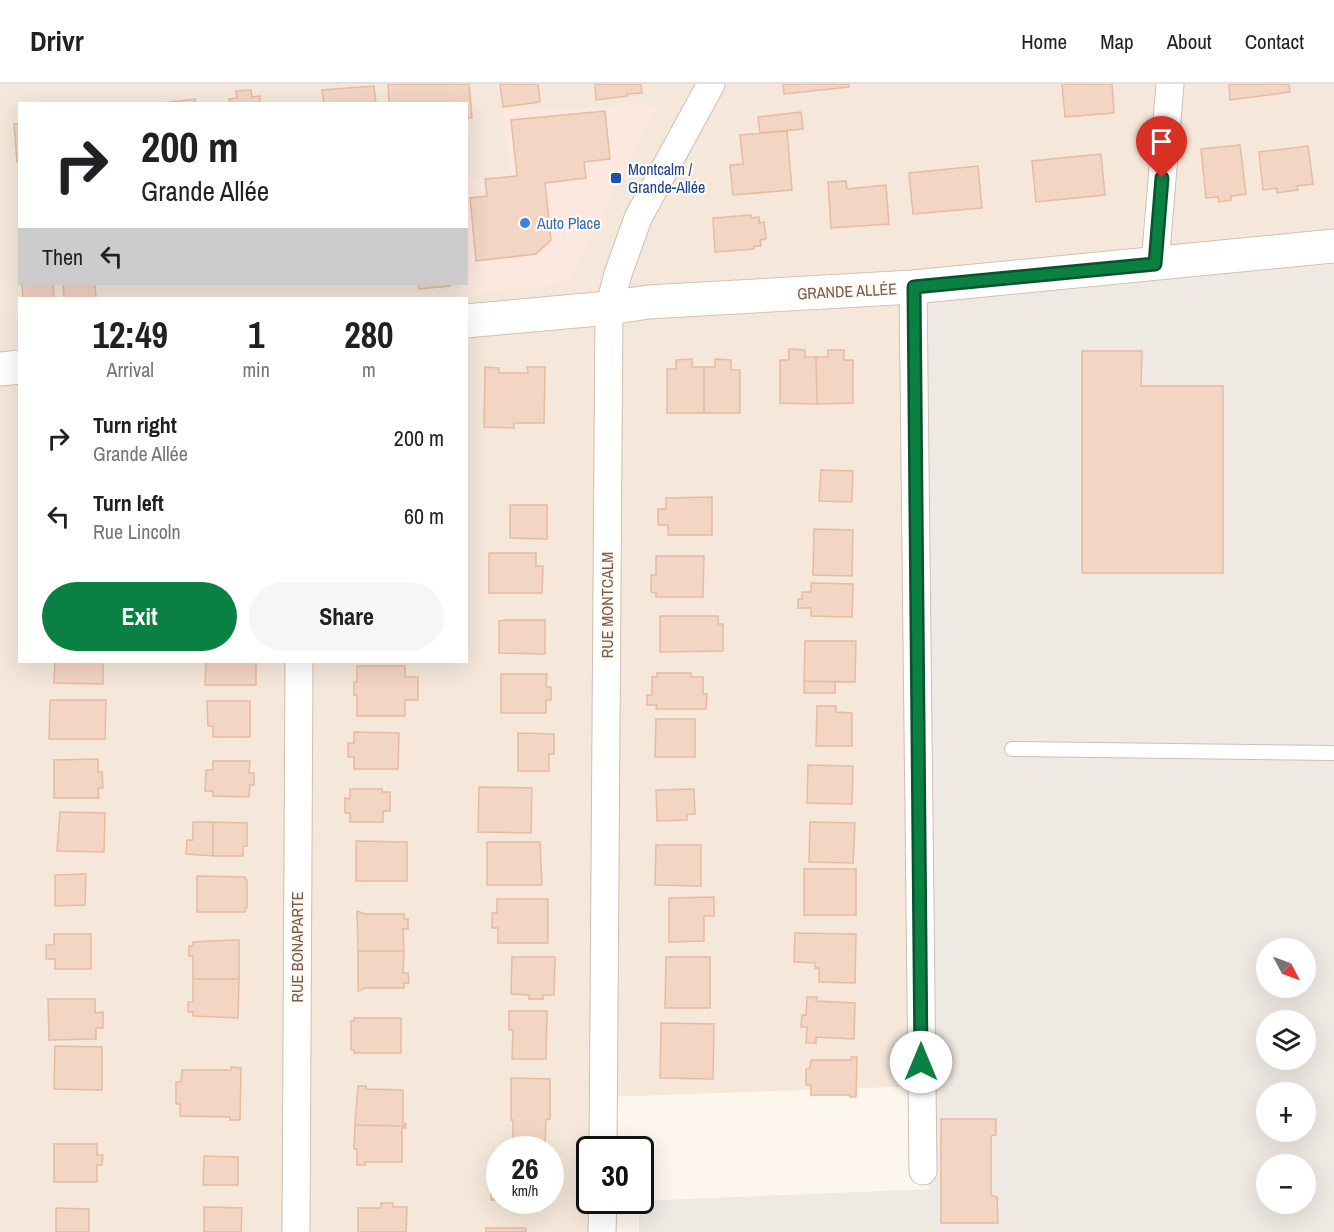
<!DOCTYPE html>
<meta charset="utf-8">
<style>
:root{--surface:#fff;--page:#f6f6f6;--text:#202124;--muted:#757577;--line:#e0e0e0;--accent:#0b8043}
body{margin:0;font-family:"Archivo Narrow",sans-serif;background:var(--page);color:var(--text);height:100vh;display:flex;flex-direction:column;font-size:22px;white-space:nowrap}
*{box-sizing:border-box;margin:0}
p{font-size:20px;color:var(--muted)}
.icon{flex:none;width:33px;height:33px;fill:none;stroke:currentColor;stroke-width:2;stroke-linecap:round;stroke-linejoin:round}
.map{position:relative;flex:1;overflow:hidden}
.drawer{position:absolute;left:18px;top:213px;width:450px;height:366px;display:flex;flex-direction:column;background:var(--surface);border-radius:0px;box-shadow:0 6px 24px #0002}
.drawer>*{flex:none}
.guide{position:absolute;left:18px;top:18px;width:450px;height:183px;border-radius:0px;box-shadow:0 6px 24px #0002;background:#fff;color:var(--text);overflow:hidden}
.needle{width:39px;rotate:131deg}
.buttons{position:absolute;left:1256px;top:854px;display:grid;gap:12px}
.buttons a{display:grid;place-items:center;width:60px;height:60px;border-radius:50%;background:var(--surface);box-shadow:0 6px 24px #0002;font-size:30px}
.speed{position:absolute;left:486px;top:1052px;display:flex;gap:12px;font-size:30px;font-weight:700;text-align:center}
.speed>*{display:grid;place-content:center;width:78px;height:78px;border-radius:50%;background:var(--surface);box-shadow:0 6px 24px #0002;line-height:1}
.speed small{font-size:15px;font-weight:400}
.speed .limit{border:3px solid #111;border-radius:9px;background:#fff;color:#111}
.pin{position:absolute;display:grid;place-items:center;width:51px;height:51px;color:#fff;margin:-62px -26px;border-radius:50% 50% 50% 0;rotate:-45deg;box-shadow:0 0 6px #0007}
.pin .icon{rotate:45deg}
.me{position:absolute;width:66px;margin:-33px;rotate:0deg;stroke-linejoin:round;filter:drop-shadow(0 0 4px #0008)}
.turn{display:flex;align-items:center;gap:21px;height:126px;padding:0 24px;font-size:27px}
.turn .icon{width:78px;height:78px;stroke-width:2.5}
.turn b{display:block;font-size:42px;line-height:51px}
.then{display:flex;align-items:center;height:57px;padding:0 24px;background:#0003;gap:12px;font-size:22px}
.eta{display:flex;justify-content:space-evenly;align-items:center;height:102px;text-align:center}
.eta b{font-size:36px;font-weight:800;line-height:42px}
.cta{display:flex;gap:12px;margin-top:auto;padding:12px 24px}
.cta a{flex:1;height:69px;border-radius:36px;background:var(--accent);color:#fff;font-size:24px;font-weight:800;line-height:69px;text-align:center}
.cta a+a{background:var(--page);color:var(--text)}
ul{padding:0;list-style:none}
li{display:flex;align-items:center;gap:18px;height:78px;padding:0 24px}
li div{flex:1}
li b{display:block;font-size:22px}
li em{font-style:normal}
header{display:flex;align-items:center;gap:36px;box-sizing:border-box;height:84px;padding:0 30px;background:var(--surface);border-bottom:2px solid var(--line)}
header strong{font-size:28px}
nav{display:flex;gap:33px;margin-inline-start:auto;font-size:21px}
.map>svg:first-child{display:block}
</style>
<header>
<strong>Drivr</strong>
<nav><a>Home</a><a>Map</a><a>About</a><a>Contact</a></nav>
</header>
<div class="map">
<svg width="1334" height="1148" viewBox="0 0 1334 1148">
<rect width="100%" height="100%" fill="#fdf6ec"/>
<path fill="#f5e8da" fill-rule="evenodd" d="M0 0H1334V162L913 203 921 1002 604 1013 602 1065H590V1116L600 1148H0ZM20 20H466V200H20ZM20 214H466V578H20ZM500 1065H550V1116H500Z"/>
<path fill="#fde8e0" d="M657 22 569 198 462 212 461 200H466L467 96 509 91 503 26Z"/>
<path fill="#efe9e4" fill-rule="evenodd" d="M1334 180V1148H639V1117L929 1105 928 213ZM1266 864H1305V903H1266ZM1266 936H1305V975H1266ZM1266 1008H1305V1047H1266ZM1266 1080H1305V1119H1266Z"/>
<path fill="#f3d5c3" stroke="#e6bba3" stroke-width="1.5" d="M388 0H469L472 34H466V20H389Z
M500 0H538L540 18 503 23Z
M595 0H641L642 9 627 10V12L596 16Z
M783 0H849V3L784 10Z
M1062 0H1112L1114 29 1065 33Z
M1229 0H1289L1290 8 1230 16Z
M374 2 376 20H324L322 6Z
M251 6 252 13 260 12V20H229V15L237 14 236 7Z
M195 15 196 20H163V19Z
M605 27 610 75 584 78 586 94 545 99 551 156 536 170 476 177 470 114 487 112 485 95 517 92 511 36Z
M801 28 803 45 760 49 758 33Z
M14 40H20V78H17Z
M787 47 792 106 733 111 730 81 743 80 740 51Z
M1240 61 1246 110 1231 112V116L1219 118 1218 113 1206 114 1201 65Z
M1308 62 1313 100 1297 102 1298 106 1277 109V104L1263 106 1259 68Z
M1101 70 1105 111 1036 118 1032 77Z
M978 82 982 124 913 130 909 89Z
M846 97 847 105 886 101 889 140 831 144 828 98Z
M751 131V134L759 133V139L764 138 766 155 760 156 761 162H754V165L715 168 713 134Z
M22 200H53L54 214H23Z
M63 200H95L96 214H64Z
M418 200H450V202L419 205Z
M789 265 805 266V273H816L817 320 780 319V276H789Z
M828 266H844V276H853V319L817 320 816 273H828Z
M1082 267H1142L1141 302H1223V489H1082Z
M692 275V283H704V329H667V285H676V276Z
M715 275 731 276V286H740V329H704V283H715Z
M485 283 499 284V289H528L527 283H545L544 339H514V344L484 343Z
M821 386 853 387 852 418 819 417Z
M712 413V451H668V441H658V425H666V414Z
M510 421H547V455L510 454Z
M814 445 853 446 852 492 813 491Z
M489 469H536V482H543L542 509H489Z
M656 472H704L703 513H656V509L651 508V491H656Z
M811 499 853 500 852 533 811 532V524H798V515H802V508H811Z
M660 532H718V540H723V567L660 568Z
M507 536H545V570L499 569V537Z
M805 557H856L855 598 804 597Z
M55 578H103V600L54 599Z
M206 578H256V601H205Z
M357 582H405V593H418V616H405V632H357V611H354V598H357Z
M657 589H691V593H703V610H707L706 625H656L657 621H647V611H652V593H657Z
M501 590H547L546 603H551V616H546V629H501Z
M804 597 835 598V609H804Z
M50 616H106L105 655H49Z
M207 617H250V653H213V642H208Z
M817 622H836V628L852 629V662H816Z
M656 635H695V673H655Z
M354 648 399 649 398 685H354V673H348V659H354Z
M518 649 554 650V670H549V687H518Z
M98 675V688H102L103 704H98L99 714H54V676Z
M213 677H250L249 689H254V701H250L249 713 213 712V707H205L206 686H213Z
M808 681 853 682 852 720 807 719Z
M479 703 532 704 531 749 478 748Z
M350 705H382V708H390V727H383V738H350V729H345V714L350 715Z
M694 705 695 730H687V736L657 737 656 706Z
M60 728 105 729 104 768 57 767Z
M193 738H213V772L186 770 187 756H193Z
M213 738 247 739V762H243V772H213Z
M810 738 855 739 853 779 809 778Z
M356 757 407 758V797H356Z
M487 758H540L542 801H487Z
M656 761H701V802L655 801Z
M804 785H856V831H804Z
M86 790 85 821 55 822V791Z
M197 792 245 793V796H247V824H245V828H197Z
M714 813V832H704V857L669 858V814Z
M497 815H548V859H498V844H492V829H497Z
M357 827 365 830H404V835H408V845H403L404 867H358Z
M795 849 856 850 855 899 819 898V884H815V879L794 878Z
M54 850H91V885H55V875H46V861H54Z
M232 856H239V895H193V872H189V862H193V858Z
M358 867H404L403 889H408L409 899H404V904H366L358 907Z
M512 873H555L554 911H543V915H529V911L511 910Z
M666 873H710V924H665Z
M193 895H239L238 934 193 932V928H188V918H193Z
M807 913H817L816 917 855 919 854 955 816 953V959H806L807 943H801L802 931H806Z
M48 915H95V929L103 928V944H96V955L49 956Z
M509 927H547L546 975H512L513 946H509Z
M354 934H401V969H354V966H351V937H354Z
M661 939 714 940 713 995 660 994Z
M55 962 102 963V1006L54 1005Z
M851 973H857L856 1013H850V1011H811V1001H806V985L810 984 811 976H851Z
M231 983 241 984 240 1036H230V1033L180 1032V1020H176V998H181L182 986H231Z
M511 994 550 995V1035L546 1036 545 1062H513V1036H511Z
M358 1002H366V1005L403 1006V1039L406 1040 405 1042 355 1041Z
M941 1035H996V1051L991 1052V1111L997 1113 998 1139H941Z
M355 1041 405 1042 406 1044H402V1078H365V1081H357V1065H354Z
M54 1060H97V1071H103L102 1081H97V1098H54Z
M204 1072 238 1073V1101H203Z
M491 1076H500V1116H531H491Z
M381 1119H393V1123H407L406 1148H358V1124H381Z
M204 1123 242 1124 241 1148H204Z
M56 1124 89 1125V1148H56Z
M486 1144H526V1148H486Z"/>
<g fill="none" stroke-linecap="round" stroke-linejoin="round">
<g stroke="#d1beb0" stroke-width="16">
<path id="lane" d="M1012 665 1334 669"/>
</g>
<g stroke="#d1beb0" stroke-width="29">
<path id="street" d="M1155 180 1170 0
M913 203 923 1087
M603 1065 609 224 618 190 638 134 711 0
M296 1148 299 578
M602 1148 603 1116"/>
</g>
<g stroke="#d6c0b0" stroke-width="35">
<path id="secondary" d="M466 237 609 224 648 218 913 203 1334 162
M0 285 20 283"/>
</g>
<use href="#lane" stroke="#fff" stroke-width="14"/>
<use href="#street" stroke="#fff" stroke-width="27"/>
<use href="#secondary" stroke="#fff" stroke-width="33"/>
</g>
<g fill="none" stroke-linecap="round" stroke-linejoin="round">
<g stroke="#07532c" stroke-width="15">
<path id="route" d="M921 978 914 203 1155 180 1162 94"/>
</g>
<use href="#route" stroke="#0b8043" stroke-width="10"/>
</g>
<rect fill="#1a4fb4" stroke="#fffaf3" stroke-width="2" x="610" y="88" width="12" height="12" rx="3"/>
<circle fill="#3f7fe0" stroke="#fffaf3" stroke-width="2" cx="525" cy="139" r="6"/>
<g text-anchor="middle" stroke-width="4.5" stroke-linejoin="round" paint-order="stroke">
<g font-size="16" fill="#164399" stroke="#fffaf3" text-anchor="start">
<text x="628" y="91">Montcalm /<tspan x="628" dy="18">Grande-Allée</tspan></text>
</g>
<g font-size="16" fill="#366cbe" stroke="#fffaf3" text-anchor="start">
<text x="537" y="145">Auto Place</text>
</g>
<g font-size="16" fill="#7a5c4d" stroke="#fffaf3">
<text transform="translate(847 207) rotate(-3)" y="6">GRANDE ALLÉE</text>
<text transform="translate(607 521) rotate(-90)" y="6">RUE MONTCALM</text>
<text transform="translate(297 863) rotate(-90)" y="6">RUE BONAPARTE</text>
</g>
</g>
</svg>
<div class="buttons">
<a><svg class="needle" viewBox="-14 -14 28 28"><path d="M0-13l5 13h-10z" fill="#e53935"/><path d="M0 13l5-13h-10z" fill="#757577"/></svg></a>
<a><svg class="icon" aria-label="layers" viewBox="0 0 24 24"><path d="M12 4l9 5-9 5-9-5zM3 14l9 5 9-5"/></svg></a>
<a>+</a>
<a>−</a>
</div>
<div class="speed"><div>26<small>km/h</small></div><div class="limit">30</div></div>
<div class="pin" style="left:1162px;top:94px;background:#d93025"><svg class="icon" aria-label="arrive" viewBox="0 0 24 24"><path d="M6 21V4h12l-3 4 3 4H6"/></svg></div>
<svg class="me" style="left:921px;top:978px" viewBox="-20 -20 40 40"><circle r="19" fill="#fff"/><path d="M0-13L10 11 0 6-10 11z" fill="#0b8043"/></svg>
<div class="guide">
<div class="turn"><svg class="icon" aria-label="right" viewBox="0 0 24 24"><path d="M7 20v-9h11M14 6l5 5-5 5"/></svg><div><b>200 m</b>Grande Allée</div></div>
<div class="then">Then<svg class="icon" aria-label="left" viewBox="0 0 24 24"><path d="M17 20v-9H6M10 6l-5 5 5 5"/></svg></div>
</div>
<section class="drawer">
<div class="eta">
<div><b>12:49</b><p>Arrival</p></div>
<div><b>1</b><p>min</p></div>
<div><b>280</b><p>m</p></div>
</div>
<ul>
<li><svg class="icon" aria-label="right" viewBox="0 0 24 24"><path d="M7 20v-9h11M14 6l5 5-5 5"/></svg><div><b>Turn right</b><p>Grande Allée</p></div><em>200 m</em></li>
<li><svg class="icon" aria-label="left" viewBox="0 0 24 24"><path d="M17 20v-9H6M10 6l-5 5 5 5"/></svg><div><b>Turn left</b><p>Rue Lincoln</p></div><em>60 m</em></li>
</ul>
<div class="cta"><a>Exit</a><a>Share</a></div>
</section>
</div>
